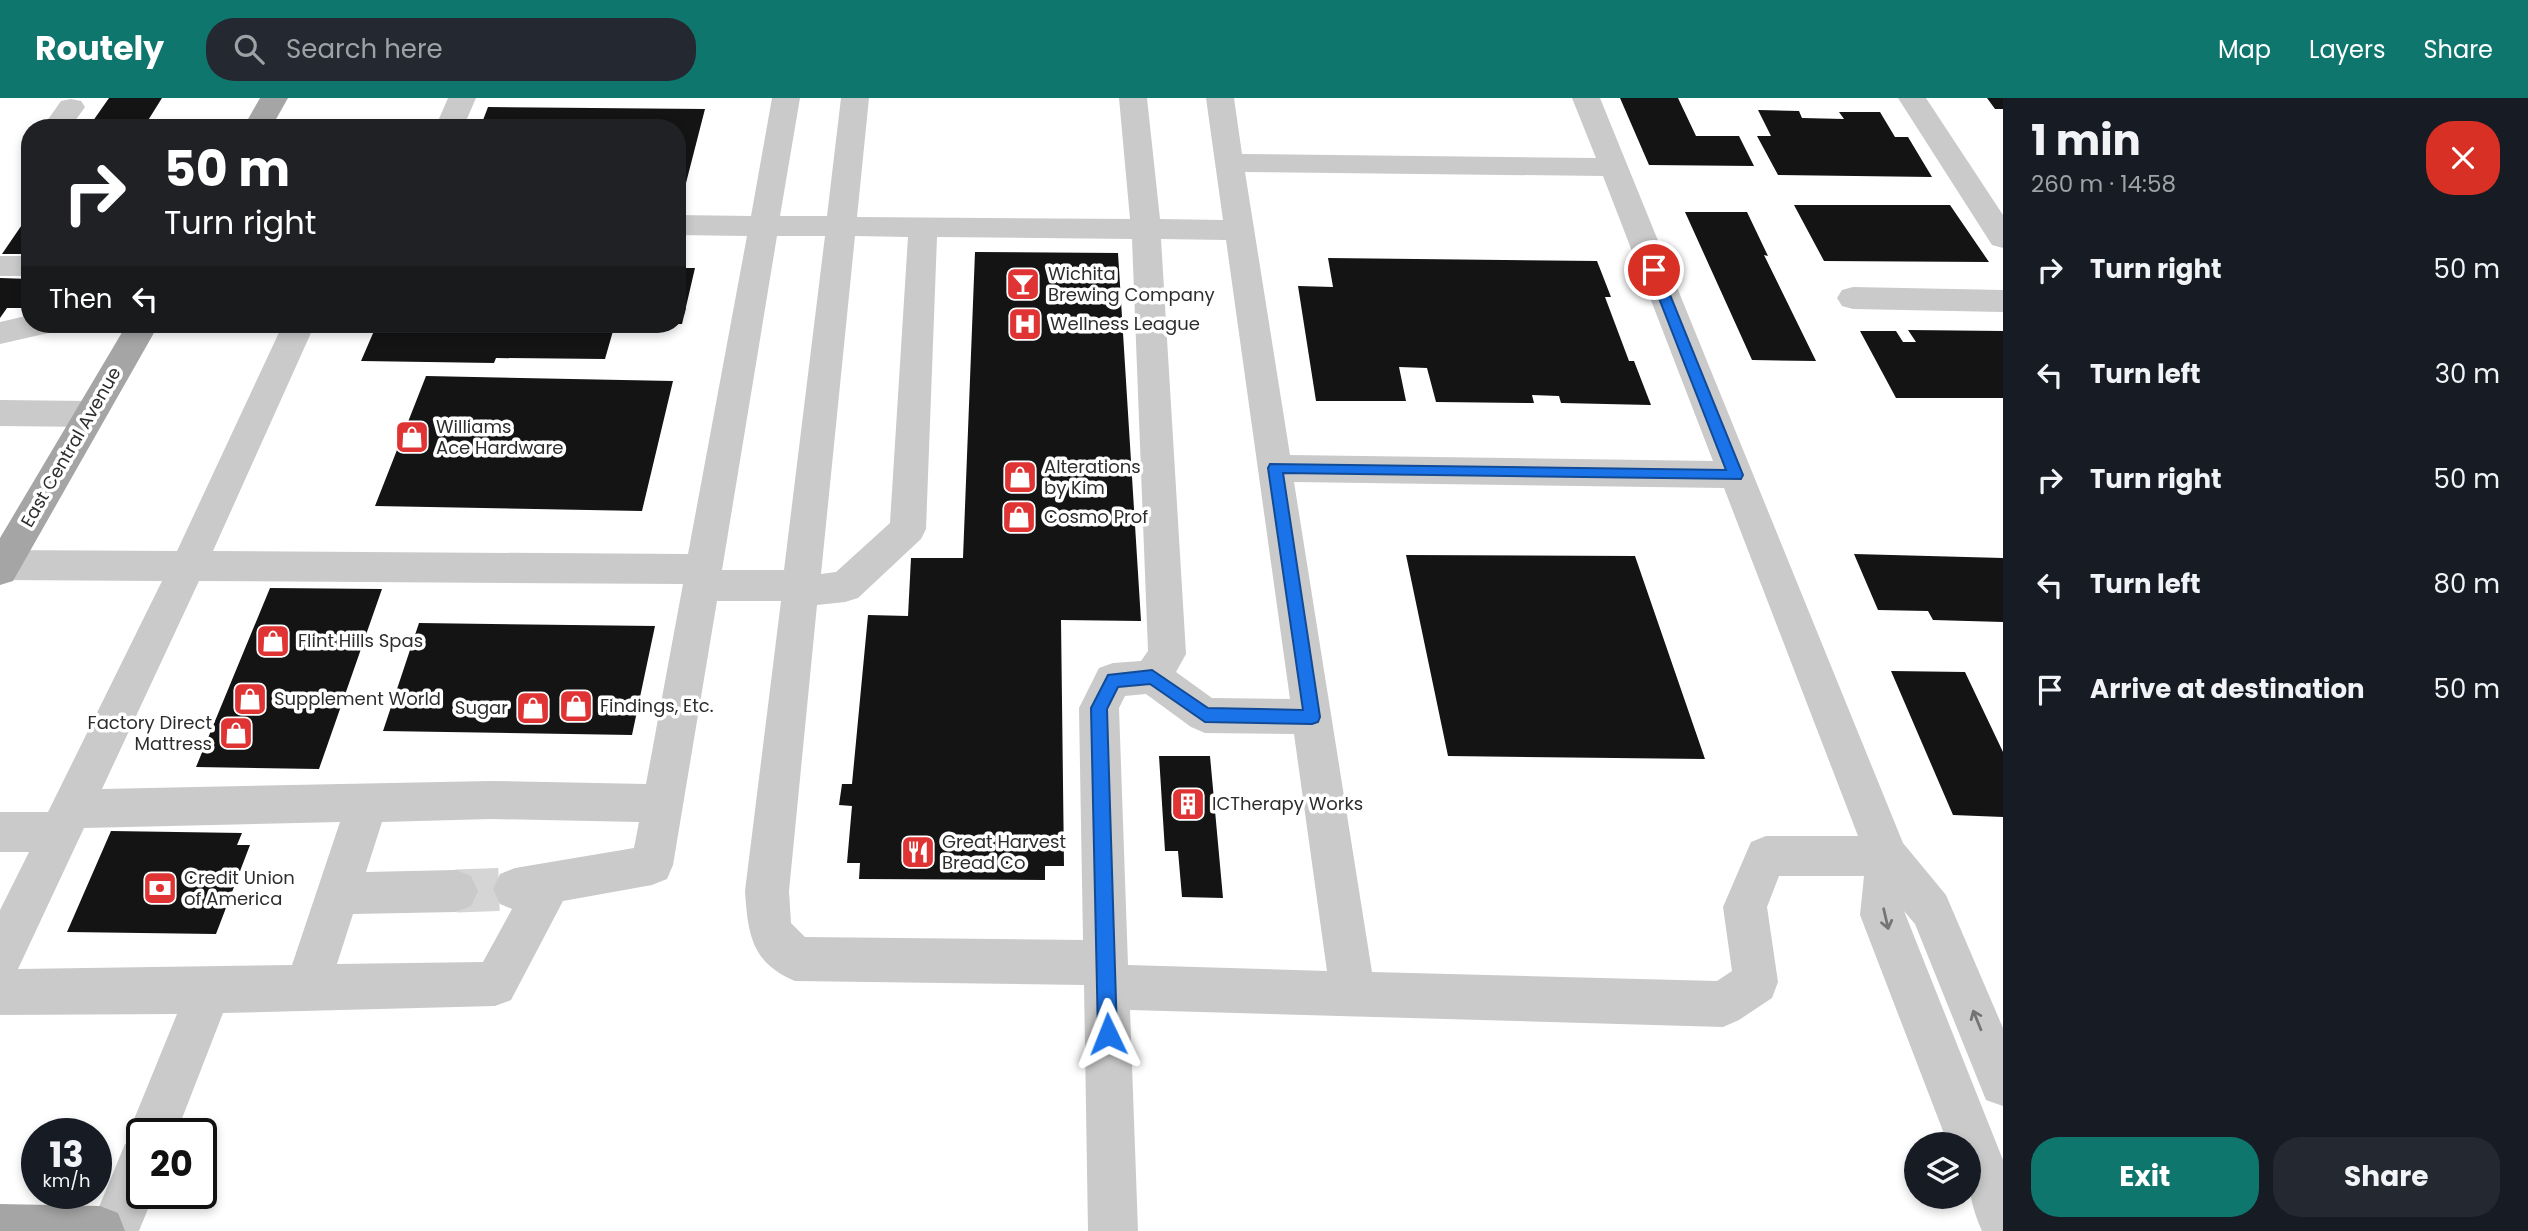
<!DOCTYPE html>
<meta charset="utf-8">
<style>
:root{--surface:#171b24;--page:#242831;--text:#f1f3f6;--muted:#9ea1a6;--accent:#0f766e}
body{margin:0;font-family:Poppins,sans-serif;background:var(--page);color:var(--text);height:100vh;display:flex;flex-direction:column;font-size:26px;white-space:nowrap}
*{box-sizing:border-box;margin:0}
p{font-size:23px;color:var(--muted)}
.icon{flex:none;width:38px;height:38px;fill:none;stroke:currentColor;stroke-width:2;stroke-linecap:round;stroke-linejoin:round}
.map{position:relative;flex:1;overflow:hidden}
.sheet{display:flex;flex-direction:column;background:var(--surface);width:525px}
.sheet>*{flex:none}
.guide{position:absolute;left:21px;top:21px;width:665px;height:214px;border-radius:28px;box-shadow:0 4px 10px #0003;background:#202124;color:#fff;overflow:hidden}
.fabs{position:absolute;left:1904px;top:1034px;display:grid;gap:14px}
.fabs a{display:grid;place-items:center;width:77px;height:77px;border-radius:50%;background:var(--surface);box-shadow:0 4px 10px #0003;font-size:35px}
.speed{position:absolute;left:21px;top:1020px;display:flex;gap:14px;font-size:35px;font-weight:700;text-align:center}
.speed>*{display:grid;place-content:center;width:91px;height:91px;border-radius:50%;background:var(--surface);box-shadow:0 4px 10px #0003;line-height:1}
.speed small{font-size:18px;font-weight:400}
.speed .limit{border:4px solid #111;border-radius:10px;background:#fff;color:#111}
.pin{position:absolute;display:grid;place-items:center;width:60px;height:60px;color:#fff;margin:-30px;border:4px solid #fff;border-radius:50%;box-shadow:0 2px 7px #0007}
.me{position:absolute;width:77px;margin:-38px;rotate:358deg;stroke-linejoin:round;filter:drop-shadow(0 0 5px #0008)}
.turn{display:flex;align-items:center;gap:24px;height:147px;padding:0 28px;font-size:32px}
.turn .icon{width:91px;height:91px;stroke-width:2.5}
.turn b{display:block;font-size:49px;line-height:60px}
.then{display:flex;align-items:center;height:66px;padding:0 28px;background:#0003;gap:14px;font-size:26px}
.round{display:grid;place-items:center;flex:none;width:74px;height:74px;border-radius:28px;background:var(--page)}
.overview{display:flex;align-items:center;justify-content:space-between;height:119px;padding:0 28px}
h1{font-size:42px;font-weight:700;line-height:52px}
.cta{display:flex;gap:14px;margin-top:auto;padding:14px 28px}
.cta a{flex:1;height:80px;border-radius:28px;background:var(--accent);color:#fff;font-size:28px;font-weight:700;line-height:80px;text-align:center}
.cta a+a{background:var(--page);color:var(--text)}
ul{padding:0;list-style:none}
li{display:flex;align-items:center;gap:21px;height:105px;padding:0 28px}
li div{flex:1}
li b{display:block;font-size:26px}
li em{font-style:normal}
header{display:flex;align-items:center;gap:42px;box-sizing:border-box;height:98px;padding:0 35px;background:var(--accent);color:#fff}
header strong{font-size:33px}
nav{display:flex;gap:38px;margin-inline-start:auto;font-size:24px}
.search{width:490px;height:63px;background:var(--page);display:flex;align-items:center;gap:18px;box-sizing:border-box;padding:0 24px;border-radius:28px;color:var(--muted);font-size:26px}
main{display:flex;flex:1;min-height:0}
.map>svg:first-child{display:block}
</style>
<header>
<strong>Routely</strong>
<div class="search"><svg class="icon" aria-label="search" viewBox="0 0 24 24"><circle cx="10" cy="10" r="6"/><path d="M15 15l6 6"/></svg>Search here</div>
<nav><a>Map</a><a>Layers</a><a>Share</a></nav>
</header>
<main>
<div class="map">
<svg width="2003" height="1133" viewBox="0 0 2003 1133">
<rect width="100%" height="100%" fill="#fff"/>
<path fill="#141414" d="M109 0H162L147 24 131 23 126 30H88Z
M1620 0H1678L1696 38H1739L1754 68 1649 67Z
M1987 0H2003V11H1995Z
M488 9 705 11 686 85H677V30H480Z
M1758 12 1799 13 1802 20 1844 21 1839 14H1880L1895 39H1908L1932 79 1778 77 1757 38H1771Z
M1794 107H1950L1989 164 1824 163Z
M1685 114H1747L1768 158 1764 157 1816 263 1752 262Z
M30 115V156H2Z
M975 154 1118 155 1141 523 1061 522 1064 768H1045V782L859 781 860 765H847L852 708 839 707 842 686H852L868 517 908 518 911 460H963Z
M1328 160 1597 163 1611 199H1605L1629 263H1634L1651 307 1561 305 1559 298 1532 297 1534 305 1436 304 1427 270 1399 269 1406 303H1316L1298 188 1333 189Z
M677 170H695L682 226H677Z
M0 180 30 181V202L24 210H7L0 220Z
M377 226H615L605 261 496 260 494 265 361 263Z
M1908 232 2003 233V300H1896L1860 233H1896L1903 244H1916Z
M426 278 673 283 642 413 375 408Z
M1854 456 2003 460V524L1933 522 1928 513 1878 512Z
M1406 457 1635 458 1705 661 1448 658Z
M270 490 382 491 319 671 196 669Z
M419 525 655 528 632 637 383 633Z
M1891 573 1965 574 2003 654V719L1953 717Z
M1159 658H1210L1223 800 1182 799 1178 753H1165Z
M111 733 242 735 237 747H250L216 836 67 834Z"/>
<g fill="none" stroke-linecap="round" stroke-linejoin="round">
<path stroke="#d5d5d5" stroke-width="43" stroke-dasharray="43 21" stroke-linecap="butt" d="M456 793 515 791"/>
<path fill="#cacaca" fill-rule="evenodd" d="M448 0H476L463 30H435Z
M772 0H800L780 118H827L841 0H869L857 119 1130 121 1119 0H1147L1160 121 1223 122 1206 0H1234L1242 56 1596 60 1572 0H1600L1903 745 1946 797 2003 930V1008L1986 1002 1915 826 1904 813 2003 1062V1133H1982C1967 1098 1969 1084 1969 1046H1948L1860 817 1864 778H1779L1767 809 1778 884 1772 900 1739 922 1723 929 1130 912 1138 1133H1088L1084 887 795 883C751 865 748 835 745 793L781 503H717L673 767 667 781 652 787 563 803 511 902 495 908 223 915 176 1036H142V1096H154L139 1133H89L125 1046 131 1043 128 1036 177 916 0 917V812L29 754H0V714H48L162 483 0 482V452L177 453 283 226H315L213 453 688 456 747 138 677 137V117L751 118ZM1245 74 1603 78 1713 363 1290 357ZM777 138H825L784 472H722ZM855 138 908 139 890 425 836 474 821 476ZM937 139 1132 141 1148 553 1141 563 1113 565 1099 570 1079 610 1083 842 805 839 791 825 789 793 817 507 845 504 858 500 921 441 926 431ZM1161 141 1226 142 1290 601 1212 600 1176 574 1186 556ZM1294 384 1724 390 1858 738H1766L1751 744 1723 809 1732 873 1717 883 1372 874ZM199 483 683 486 646 686 491 683 102 691ZM1146 596 1191 629 1205 635 1294 636 1327 873 1128 867 1119 610 1125 598ZM491 721 639 724 634 750 515 770 500 776 493 791 500 806 512 811 483 864 337 866 353 816 456 814 471 808 478 793 471 778 456 772 366 774 382 724ZM340 724 292 867 18 871 84 730Z
M1898 0H1926L2003 117V150L1992 147Z
M71 1 81 3 85 9 70 30H42L61 3Z
M0 158H30V178H0Z
M1853 189 2003 192V214L1853 211 1842 208 1837 200 1842 192Z
M30 217V226H58L53 234 0 246V224Z
M0 302 90 303 102 307 107 316 102 325 90 329 0 328Z"/>
<path fill="#a5a5a5" fill-rule="evenodd" d="M260 0H288L271 30H243Z
M127 226H159L13 483 0 487V440Z
M0 1106 100 1108 118 1115 125 1133H0Z"/>
</g>
<defs><path id="oneway-shaft" d="M-6 0H5M1.5-3L5.5 0L1.5 3" fill="none" stroke-width="1.6" stroke-linecap="round" stroke-linejoin="round" transform="scale(1.75)"/></defs>
<g stroke="#747474">
<use href="#oneway-shaft" transform="translate(1886 821) rotate(77)"/>
<use href="#oneway-shaft" transform="translate(1977 922) rotate(-112)"/>
</g>
<path fill="#1a73e8" stroke="#114b97" stroke-width="2" d="M1654 167 1660 172 1743 377 1741 381 1283 375 1320 619 1318 624 1312 626 1205 624 1150 586 1118 589 1107 611 1117 936 1115 942 1108 945 1101 942 1098 936 1091 610 1108 577 1152 572 1208 610 1303 612 1268 370 1270 366 1726 372 1648 172Z"/>
<defs>
<g id="bar-square" transform="scale(1.75)"><rect x="-9" y="-9" width="18" height="18" rx="4" fill="#df3334" stroke="#fff"/><path d="M-6-5H6L.8 .8V4.5H3.5V6h-7V4.5H-.8V.8Z" fill="#fff"/></g>
<g id="hospital-square" transform="scale(1.75)"><rect x="-9" y="-9" width="18" height="18" rx="4" fill="#df3334" stroke="#fff"/><path d="M-5-5h3v3.5h4V-5h3V5h-3V1.5h-4V5h-3Z" fill="#fff"/></g>
<g id="shop-square" transform="scale(1.75)"><rect x="-9" y="-9" width="18" height="18" rx="4" fill="#df3334" stroke="#fff"/><path d="M-5-2.5h2.3a2.7 3.5 0 0 1 5.4 0H5L5.5 6h-11ZM-1.5-2.5h3a1.5 2.3 0 0 0-3 0Z" fill="#fff"/></g>
<g id="building-square" transform="scale(1.75)"><rect x="-9" y="-9" width="18" height="18" rx="4" fill="#df3334" stroke="#fff"/><path d="M-4-6H4V6H1V3H-1V6H-4ZM-2.5-4.3h1.7v1.8h-1.7ZM.8-4.3h1.7v1.8H.8ZM-2.5-1h1.7V.8h-1.7ZM.8-1h1.7V.8H.8Z" fill="#fff"/></g>
<g id="restaurant-square" transform="scale(1.75)"><rect x="-9" y="-9" width="18" height="18" rx="4" fill="#df3334" stroke="#fff"/><path d="M-5-6h1v4h1v-4h1v4h1v-4h1v5L-1.5 .5V6h-2V.5L-5-1ZM5-6V6H3V1.5H1.5Q1.5-4 5-6Z" fill="#fff"/></g>
<g id="bank-square" transform="scale(1.75)"><rect x="-9" y="-9" width="18" height="18" rx="4" fill="#df3334" stroke="#fff"/><path d="M-6-4H6V4H-6ZM0-2.3a2.3 2.3 0 1 0 0 4.6a2.3 2.3 0 1 0 0-4.6Z" fill="#fff"/></g>
</defs>
<g fill-rule="evenodd">
<use href="#bar-square" x="1023" y="186"/>
<use href="#hospital-square" x="1025" y="226"/>
<use href="#shop-square" x="412" y="339"/>
<use href="#shop-square" x="1020" y="379"/>
<use href="#shop-square" x="1019" y="419"/>
<use href="#shop-square" x="273" y="543"/>
<use href="#shop-square" x="250" y="601"/>
<use href="#shop-square" x="576" y="608"/>
<use href="#shop-square" x="533" y="610"/>
<use href="#shop-square" x="236" y="635"/>
<use href="#building-square" x="1188" y="706"/>
<use href="#restaurant-square" x="918" y="754"/>
<use href="#bank-square" x="160" y="790"/>
</g>
<g text-anchor="middle" stroke-width="7" stroke-linejoin="round" paint-order="stroke">
<g font-size="18" fill="#2d2d2d" stroke="#fff" text-anchor="start">
<text x="1048" y="182">Wichita<tspan x="1048" dy="21">Brewing Company</tspan></text>
<text x="1050" y="232">Wellness League</text>
<text x="436" y="335">Williams<tspan x="436" dy="21">Ace Hardware</tspan></text>
<text x="1044" y="375">Alterations<tspan x="1044" dy="21">by Kim</tspan></text>
<text x="1044" y="425">Cosmo Prof</text>
<text x="298" y="549">Flint Hills Spas</text>
<text x="274" y="607">Supplement World</text>
<text x="600" y="614">Findings, Etc.</text>
<text x="508" y="616" text-anchor="end">Sugar</text>
<text x="212" y="631" text-anchor="end">Factory Direct<tspan x="212" dy="21">Mattress</tspan></text>
<text x="1212" y="712">ICTherapy Works</text>
<text x="942" y="750">Great Harvest<tspan x="942" dy="21">Bread Co</tspan></text>
<text x="184" y="786">Credit Union<tspan x="184" dy="21">of America</tspan></text>
</g>
<g font-size="18" fill="#2d2d2d" stroke="#fff">
<text transform="translate(71 349) rotate(-60)" y="6">East Central Avenue</text>
</g>
</g>
</svg>
<div class="fabs">
<a><svg class="icon" aria-label="layers" viewBox="0 0 24 24"><path d="M12 4l9 5-9 5-9-5zM3 14l9 5 9-5"/></svg></a>
</div>
<div class="speed"><div>13<small>km/h</small></div><div class="limit">20</div></div>
<div class="pin" style="left:1654px;top:172px;background:#d93025"><svg class="icon" aria-label="arrive" viewBox="0 0 24 24"><path d="M6 21V4h12l-3 4 3 4H6"/></svg></div>
<svg class="me" style="left:1108px;top:936px" viewBox="-20 -20 40 40"><path d="M0-17L14 15 0 8-14 15z" fill="#1a73e8" stroke="#fff" stroke-width="4"/></svg>
<div class="guide">
<div class="turn"><svg class="icon" aria-label="right" viewBox="0 0 24 24"><path d="M7 20v-9h11M14 6l5 5-5 5"/></svg><div><b>50 m</b>Turn right</div></div>
<div class="then">Then<svg class="icon" aria-label="left" viewBox="0 0 24 24"><path d="M17 20v-9H6M10 6l-5 5 5 5"/></svg></div>
</div>
</div>
<section class="sheet">
<div class="overview"><div><h1>1 min</h1><p>260 m · 14:58</p></div><a class="round" style="background:#d93025;color:#fff"><svg class="icon" aria-label="close" viewBox="0 0 24 24"><path d="M6 6l12 12M18 6L6 18"/></svg></a></div>
<ul>
<li><svg class="icon" aria-label="right" viewBox="0 0 24 24"><path d="M7 20v-9h11M14 6l5 5-5 5"/></svg><div><b>Turn right</b></div><em>50 m</em></li>
<li><svg class="icon" aria-label="left" viewBox="0 0 24 24"><path d="M17 20v-9H6M10 6l-5 5 5 5"/></svg><div><b>Turn left</b></div><em>30 m</em></li>
<li><svg class="icon" aria-label="right" viewBox="0 0 24 24"><path d="M7 20v-9h11M14 6l5 5-5 5"/></svg><div><b>Turn right</b></div><em>50 m</em></li>
<li><svg class="icon" aria-label="left" viewBox="0 0 24 24"><path d="M17 20v-9H6M10 6l-5 5 5 5"/></svg><div><b>Turn left</b></div><em>80 m</em></li>
<li><svg class="icon" aria-label="arrive" viewBox="0 0 24 24"><path d="M6 21V4h12l-3 4 3 4H6"/></svg><div><b>Arrive at destination</b></div><em>50 m</em></li>
</ul>
<div class="cta"><a>Exit</a><a>Share</a></div>
</section>
</main>
